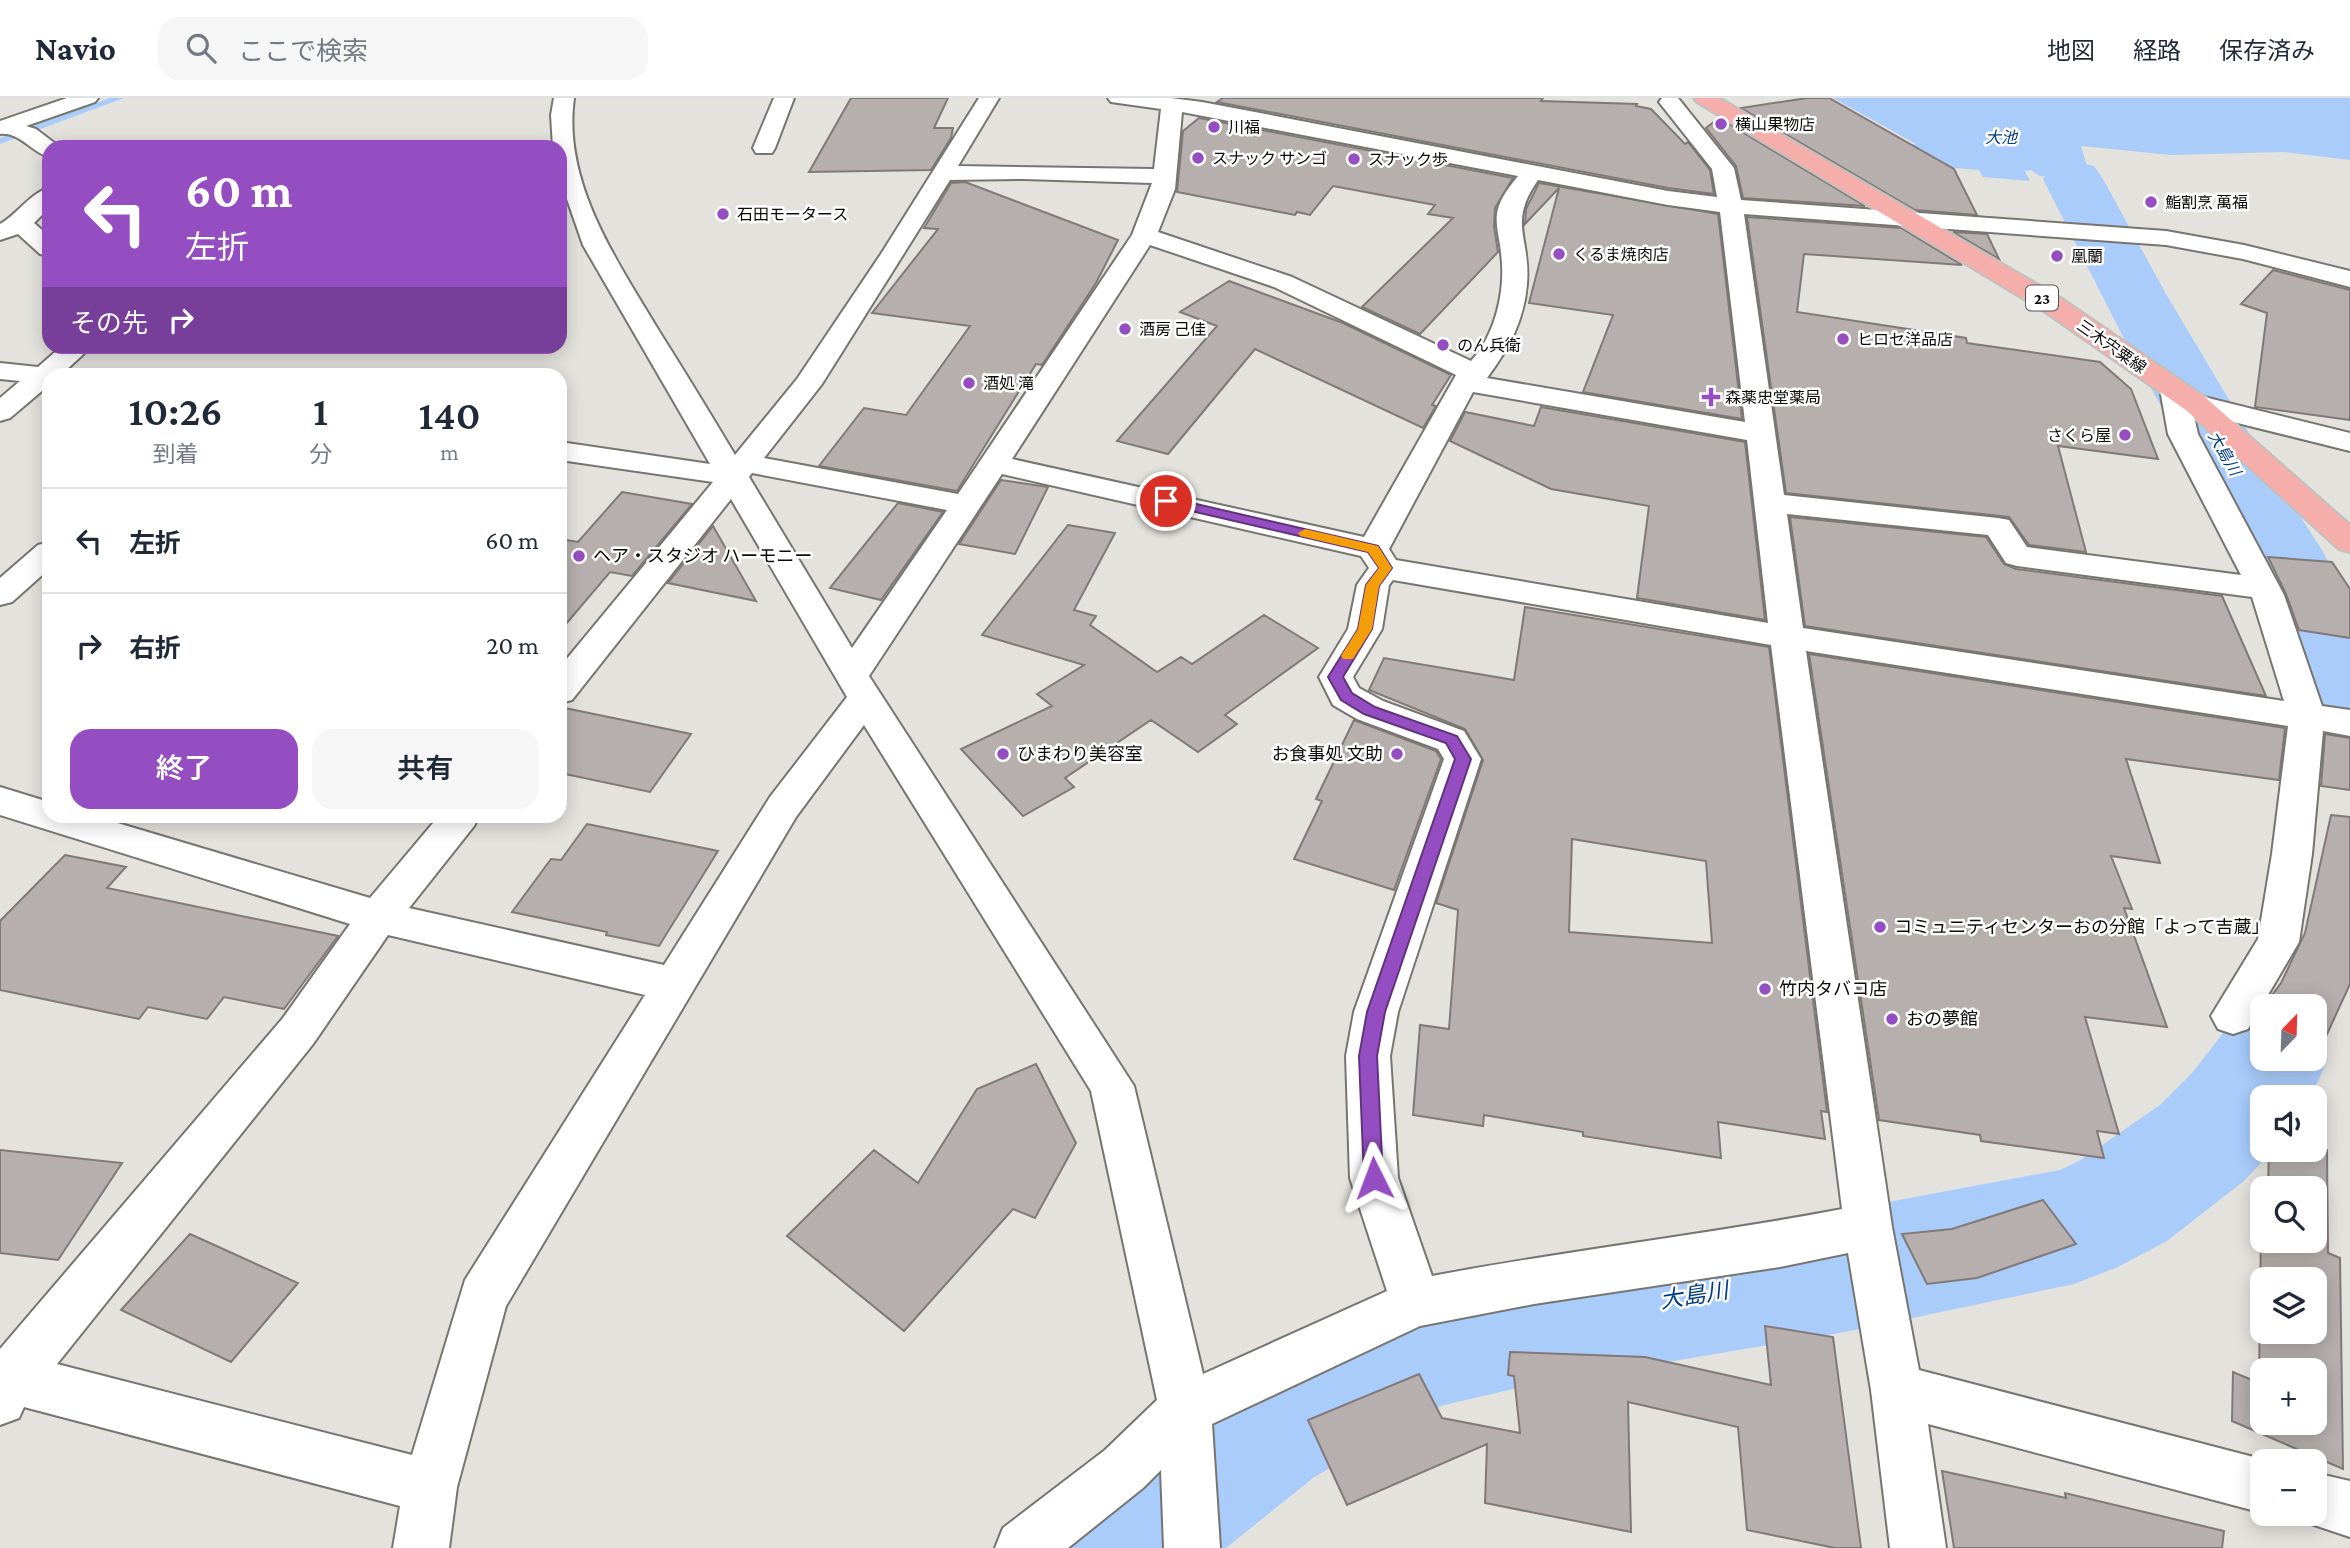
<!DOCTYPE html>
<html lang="ja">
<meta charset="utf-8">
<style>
:root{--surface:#fff;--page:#f6f6f7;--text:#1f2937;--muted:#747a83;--line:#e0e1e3;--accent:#954ec1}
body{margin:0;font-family:"Crimson Pro","Noto Sans JP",serif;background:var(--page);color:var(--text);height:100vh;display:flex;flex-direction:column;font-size:26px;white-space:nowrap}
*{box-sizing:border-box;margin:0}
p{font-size:23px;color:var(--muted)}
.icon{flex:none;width:38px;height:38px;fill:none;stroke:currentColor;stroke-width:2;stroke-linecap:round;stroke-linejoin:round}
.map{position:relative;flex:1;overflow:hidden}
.panel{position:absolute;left:42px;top:270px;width:525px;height:455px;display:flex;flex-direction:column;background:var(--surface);border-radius:21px;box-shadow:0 4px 18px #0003}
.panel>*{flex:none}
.banner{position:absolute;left:42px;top:42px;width:525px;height:214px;border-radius:21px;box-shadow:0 4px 18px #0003;background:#954ec1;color:#fff;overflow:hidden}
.needle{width:46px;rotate:23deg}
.buttons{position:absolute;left:2250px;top:896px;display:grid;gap:14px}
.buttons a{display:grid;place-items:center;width:77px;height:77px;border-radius:14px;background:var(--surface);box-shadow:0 4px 18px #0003;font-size:35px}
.pin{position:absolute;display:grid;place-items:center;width:60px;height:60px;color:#fff;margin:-30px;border:4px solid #fff;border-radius:50%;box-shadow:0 2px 7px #0007}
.me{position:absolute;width:77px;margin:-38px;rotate:357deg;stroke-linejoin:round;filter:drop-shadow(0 0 5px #0008)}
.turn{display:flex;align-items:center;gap:24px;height:147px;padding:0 28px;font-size:32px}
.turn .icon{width:91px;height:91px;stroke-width:2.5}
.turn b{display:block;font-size:49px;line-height:60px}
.then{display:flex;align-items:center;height:66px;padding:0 28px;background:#0003;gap:14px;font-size:26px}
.eta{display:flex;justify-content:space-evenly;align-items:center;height:119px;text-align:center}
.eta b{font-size:42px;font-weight:600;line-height:49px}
.button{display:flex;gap:14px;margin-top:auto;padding:14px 28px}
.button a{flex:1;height:80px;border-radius:21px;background:var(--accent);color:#fff;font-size:28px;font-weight:600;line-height:80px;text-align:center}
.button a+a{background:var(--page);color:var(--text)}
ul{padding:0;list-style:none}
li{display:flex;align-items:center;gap:21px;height:105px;padding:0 28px;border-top:2px solid var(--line)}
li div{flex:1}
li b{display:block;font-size:26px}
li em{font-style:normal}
header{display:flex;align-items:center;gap:42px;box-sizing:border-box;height:98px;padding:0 35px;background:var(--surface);border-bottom:2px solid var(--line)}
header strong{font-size:33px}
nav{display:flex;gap:38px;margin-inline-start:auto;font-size:24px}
.search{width:490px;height:63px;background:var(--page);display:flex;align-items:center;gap:18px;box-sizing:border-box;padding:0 24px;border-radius:21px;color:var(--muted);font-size:26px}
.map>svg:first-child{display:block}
</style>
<header>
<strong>Navio</strong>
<div class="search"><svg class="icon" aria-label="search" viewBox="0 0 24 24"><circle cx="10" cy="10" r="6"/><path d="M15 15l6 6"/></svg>ここで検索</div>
<nav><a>地図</a><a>経路</a><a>保存済み</a></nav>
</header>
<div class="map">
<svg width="2350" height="1450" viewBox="0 0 2350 1450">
<rect width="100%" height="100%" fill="#e4e2dc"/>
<path fill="#a9ccfb" d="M1833 0H2350V62L2283 54 2171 57 2081 48 2091 81 2040 78 2031 72 2025 73 2030 83 1983 79 1979 72 1909 66 1884 53 1916 46Z"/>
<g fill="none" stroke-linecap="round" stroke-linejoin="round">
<path fill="#a9ccfb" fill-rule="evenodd" d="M110 0H124L0 46V40Z"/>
<path fill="#a9ccfb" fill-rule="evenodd" d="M2073 63 2094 68 2103 81 2166 196 2278 384 2322 452 2350 503V674L2317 665 2303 641 2293 592 2279 544 2251 474 2120 233 2043 81 2052 68Z
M2263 915V961H2315V934L2328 961 2312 996 2309 999H2263V1052H2273L2244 1083 2167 1143 2118 1169 2074 1186 1845 1234 1526 1288 1444 1307 1421 1316 1313 1380 1226 1450H1038L1060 1399 1215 1282 1329 1221 1376 1201 1444 1177 1526 1160 1845 1112 2060 1072 2079 1063 2160 1007 2192 975 2230 926Z"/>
</g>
<path fill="#b6afae" stroke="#807978" stroke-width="2" fill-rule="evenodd" d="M851 0H948L934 30H953L951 40 931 72 809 74Z
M1223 0H1543L1541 3 1637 6 1636 8 1651 11 1685 46 1688 44 1710 72 1714 96 1668 90 1217 4Z
M1807 0H1829L1954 71 1977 117 1915 112 1741 10Z
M1199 20 1513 80 1495 110 1494 128 1498 154 1420 236 1362 209 1453 120 1428 116 1435 107 1333 88 1310 117 1297 114 1295 117 1177 94 1183 33Z
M1719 20 1865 108 1743 100 1736 68 1706 30Z
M965 84 1118 142 1096 185 1042 267 1036 266 957 393 819 368 864 310 906 317 970 228 872 215 938 131 924 130 951 85Z
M1539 85 1718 116 1742 321 1583 294 1613 217 1529 205 1559 90 1525 126 1526 111Z
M1747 119 1901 130 1962 167 1804 156 1797 214 1966 240 1967 245 2100 264 2131 291 2158 361 2058 348 2086 454 2029 447 2009 419 1786 395Z
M1953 134 1987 136 1999 161Z
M2273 172 2350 192V322L2255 309 2267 215 2241 206Z
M1229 183 1343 225 1451 277 1432 307 1436 308 1423 330 1255 251 1168 356 1117 343 1217 228 1180 214Z
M1541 309 1745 344 1765 522 1637 500 1649 408 1551 391 1450 343 1465 314 1534 328Z
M1001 382 1048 389 1015 456 959 446Z
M622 394 692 406 632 478 610 474 560 533V441L578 444Z
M898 405 943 414 881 502 830 490Z
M1790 419 1986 439 2004 466 2016 471 2222 498 2266 598 1805 528Z
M1068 427 1115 435 1074 512 1096 518 1090 527 1157 574 1181 559 1192 566 1264 517 1318 550 1225 617 1237 626 1198 654 1151 622 1065 680 1074 689 1023 718 961 651 1052 608 1037 596 1084 567 982 537Z
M713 428 756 503 668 485Z
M2268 459 2332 464 2350 491V540L2299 532 2286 496Z
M1525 509 1769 549 1827 1014 1821 1013 1825 1041 1718 1024 1721 1060 1583 1038V1034L1484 1017 1483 1028 1413 1017 1420 927 1449 931 1458 812 1436 805 1483 662 1465 631 1369 592 1384 560 1514 582ZM1572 741 1706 763 1712 845 1569 834Z
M1809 556 2285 630 2279 682 2126 661 2160 765 2111 758 2132 811 2124 810 2167 929 2085 919 2119 1036 2097 1033 2104 1060 1981 1043 1980 1037 1879 1022Z
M560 609 691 636 650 694 560 675Z
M1354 622 1436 653 1441 661 1394 792 1294 761 1322 703 1316 701Z
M2325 636 2350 640V692L2321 688Z
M2331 717 2350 719V886L2316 960 2315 908H2264L2281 885 2305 835Z
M587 726 718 753 659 848 606 837 607 834 512 814 551 761 561 762Z
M65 757 126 769 107 790 338 838 284 911 224 899 207 921 148 909 139 921 0 892V823Z
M1036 966 1076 1045 1035 1120 1013 1111 904 1233 787 1138 874 1052 918 1085 977 991Z
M0 1052 122 1065 58 1162 0 1155Z
M2269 1052H2327L2328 1155 2340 1160 2343 1371 2232 1323 2233 1274 2259 1285 2261 1130 2263 1143H2315V1090H2268ZM2263 1181H2315V1234H2263ZM2263 1272H2315V1325H2263Z
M2043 1102 2076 1146 1977 1180 1927 1186 1902 1136 1952 1131Z
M190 1136 298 1185 231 1264 121 1212Z
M1765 1228 1833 1239 1861 1450H1835L1747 1432 1738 1329 1628 1304 1631 1434 1485 1405 1487 1346 1347 1407 1308 1322 1419 1276 1442 1320 1520 1335 1514 1278 1508 1277 1510 1254 1645 1259 1771 1287Z
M1942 1373 2066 1400 2065 1395 2224 1433 2222 1450H1954Z"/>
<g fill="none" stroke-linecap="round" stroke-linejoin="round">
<g stroke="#77756f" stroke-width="4">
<path id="minor" d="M67 0H98L95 4 26 28 36 31 57 47 49 49V59C31 54 20 34 0 36V23Z
M554 0H574C562 85 618 164 659 233 685 274 710 315 735 357L797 281 881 156 979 0H999L958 68 1154 71 1161 11 1111 4 1108 0H1171L1202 4 1668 93 1717 99 1712 71 1659 4 1662 0H1678L1734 70 1741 102 2166 133 2244 147 2350 173V189L2243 161 2166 147 1744 116 1784 397 1998 420 2009 422 2027 449 2241 477 2168 336 2160 291 2164 285 2174 283 2184 285 2190 299 2196 297 2350 335V353L2193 314 2198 336 2284 497 2322 608 2350 612V638L2323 633 2312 756 2299 844 2248 931 2233 936 2218 931 2211 918 2258 841 2272 756 2288 628 1806 553 1892 1129 1919 1272 2269 1363H2263V1415L1928 1326 1946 1450H1890L1871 1292 1848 1155 1780 1169 1534 1206 1420 1228 1212 1326 1220 1450H1164L1161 1372 1143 1390 1068 1450H995L1003 1430 1105 1352 1157 1302 1091 993 864 627 796 719 506 1208 457 1389 449 1450H393L400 1408 24 1309 19 1320 0 1327V1251L283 920 350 826 0 717V689L49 704V718H94L370 800 439 718H479L474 728 409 810 664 867 770 699 847 599 731 401 572 602 560 605V569L713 384 560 362V344L710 366 583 147 560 81V49H553L551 17ZM1182 14 1518 78C1510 88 1501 99 1498 111 1494 125 1500 141 1501 155 1506 191 1496 236 1471 263L1292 179 1158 134 1175 91ZM1024 81 1152 85 1132 137 958 396 764 360 822 286 950 82ZM1538 82 1668 107 1720 114 1745 324 1487 280C1509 250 1524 223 1527 186 1531 139 1507 126 1538 82ZM1150 147 1274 189 1456 277 1364 439 1012 361ZM1473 294 1747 342 1768 525 1396 462 1389 451ZM752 375 947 412 852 550 749 379ZM1002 376 1361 458 1369 470 1357 487 1348 531 1319 579 1333 607 1357 621 1438 651 1444 661 1354 914 1346 958 1350 1080 1387 1193 1203 1276 1134 988 869 578ZM1787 416 1988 437 2006 465 2017 468 2252 499 2284 603 1803 530ZM1393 482 1771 547 1842 1111C1706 1137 1568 1152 1432 1178L1398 1080 1390 958 1398 914 1481 661 1464 633 1383 603 1359 590 1353 579 1382 531 1389 487ZM388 837 645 897 465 1182 412 1357 57 1266 313 946Z
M774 0H794L775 50 772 55H756L753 50Z
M49 90V110L34 125 49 138V158L40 156 18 136 0 142V126C17 117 30 95 49 90Z
M62 248H92L62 276H49V287L10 320 0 323V300L20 283 0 281V265L38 269Z
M49 444V471L12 504 0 507V480L38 447Z
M2315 1375 2350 1383V1439L2296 1421 2293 1416H2315Z"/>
</g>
<g stroke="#c0c0bf" stroke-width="4">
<path id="major" d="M1694 0H1719L2062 201 2206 300 2350 427V454L2339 451 2186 312 2044 213 1697 4Z"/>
</g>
<use href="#minor" fill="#fff" fill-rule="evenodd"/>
<use href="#major" fill="#f5aeaa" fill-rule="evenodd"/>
</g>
<path fill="#954ec1" stroke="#61337d" stroke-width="2" d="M1166 399 1378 448 1392 470 1379 488 1372 531 1343 579 1352 595 1375 609 1457 638 1471 661 1385 914 1377 958 1383 1080 1380 1087 1374 1089 1367 1087 1364 1080 1359 958 1367 914 1455 661 1446 645 1364 616 1341 602 1328 579 1358 531 1366 487 1379 470 1368 454 1161 406 1159 403Z"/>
<path fill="#f59e0b" d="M1305 431 1378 448 1392 470 1379 488 1372 531 1353 561H1343L1341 558 1358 531 1366 487 1379 470 1368 454 1300 438 1298 435Z"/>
<g fill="#954ec1" stroke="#fff" stroke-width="2.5">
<circle cx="1721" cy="26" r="7"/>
<circle cx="1214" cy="29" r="7"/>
<circle cx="1198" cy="60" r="7"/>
<circle cx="1354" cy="61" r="7"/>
<circle cx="2151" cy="104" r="7"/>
<circle cx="723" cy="116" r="7"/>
<circle cx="1559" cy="156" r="7"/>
<circle cx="2057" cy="158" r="7"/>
<circle cx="1125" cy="231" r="7"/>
<circle cx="1843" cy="241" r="7"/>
<circle cx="1443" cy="247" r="7"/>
<circle cx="969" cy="285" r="7"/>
<path d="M1707.5 288.5h7v7h7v7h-7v7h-7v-7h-7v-7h7z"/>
<circle cx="2125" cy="337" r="7"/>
<circle cx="579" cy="458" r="7"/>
<circle cx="1003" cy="656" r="7"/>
<circle cx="1397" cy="656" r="7"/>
<circle cx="1880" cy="829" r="7"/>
<circle cx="1765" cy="891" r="7"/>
<circle cx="1892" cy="921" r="7"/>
</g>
<g text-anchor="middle" stroke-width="5" stroke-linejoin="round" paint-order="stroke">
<g font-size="16" fill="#0c0b09" stroke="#fff" text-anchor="start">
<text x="1735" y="32">横山果物店</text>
<text x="1228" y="35">川福</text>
<text x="1212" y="66">スナック サンゴ</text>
<text x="1368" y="67">スナック歩</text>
<text x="2165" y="110">鮨割烹 萬福</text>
<text x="737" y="122">石田モータース</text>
<text x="1573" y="162">くるま焼肉店</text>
<text x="2071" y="164">凰蘭</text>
<text x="1139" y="237">酒房 己佳</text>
<text x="1857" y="247">ヒロセ洋品店</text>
<text x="1457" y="253">のん兵衛</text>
<text x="983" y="291">酒処 滝</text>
<text x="1725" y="305">森薬忠堂薬局</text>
<text x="2111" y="343" text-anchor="end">さくら屋</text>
</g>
<g font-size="16" font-style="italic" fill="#023d80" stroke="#fff">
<text x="2001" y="45">大池</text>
<text transform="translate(2225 355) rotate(60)" y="6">大島川</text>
</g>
<rect fill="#fff" stroke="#555453" stroke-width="2" x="2026" y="187.5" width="32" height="25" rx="5"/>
<g font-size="16" font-weight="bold" fill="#0c0b09">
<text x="2042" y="206">23</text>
</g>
<g font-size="16" fill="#0c0b09" stroke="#fff">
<text transform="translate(2112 248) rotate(35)" y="6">三木宍粟線</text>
</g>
<g font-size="18" fill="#0c0b09" stroke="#fff" text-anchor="start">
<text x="593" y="464">ヘア・スタジオ ハーモニー</text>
<text x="1017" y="662">ひまわり美容室</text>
<text x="1383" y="662" text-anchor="end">お食事処 文助</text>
<text x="1894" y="835">コミュニティセンターおの分館「よって吉蔵」</text>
<text x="1779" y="897">竹内タバコ店</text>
<text x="1906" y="927">おの夢館</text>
</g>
<g font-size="23" font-style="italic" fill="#023d80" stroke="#fff">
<text transform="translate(1694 1197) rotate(-9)" y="8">大島川</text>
</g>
</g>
</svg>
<div class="buttons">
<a><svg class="needle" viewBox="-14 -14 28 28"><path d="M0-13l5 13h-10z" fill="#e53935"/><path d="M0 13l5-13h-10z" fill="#747a83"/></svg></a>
<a><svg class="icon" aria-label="sound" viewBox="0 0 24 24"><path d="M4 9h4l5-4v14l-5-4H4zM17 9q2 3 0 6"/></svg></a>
<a><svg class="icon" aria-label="search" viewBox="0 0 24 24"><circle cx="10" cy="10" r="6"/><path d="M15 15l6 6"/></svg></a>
<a><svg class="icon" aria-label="layers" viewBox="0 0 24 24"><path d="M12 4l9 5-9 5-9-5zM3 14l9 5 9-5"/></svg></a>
<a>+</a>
<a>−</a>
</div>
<div class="pin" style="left:1166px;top:403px;background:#d93025"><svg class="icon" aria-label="arrive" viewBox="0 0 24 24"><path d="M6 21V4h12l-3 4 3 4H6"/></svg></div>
<svg class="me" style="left:1374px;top:1080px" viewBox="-20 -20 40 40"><path d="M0-17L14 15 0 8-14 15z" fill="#954ec1" stroke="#fff" stroke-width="4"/></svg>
<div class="banner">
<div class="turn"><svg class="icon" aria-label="left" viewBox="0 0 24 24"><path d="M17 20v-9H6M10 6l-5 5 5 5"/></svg><div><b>60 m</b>左折</div></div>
<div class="then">その先<svg class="icon" aria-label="right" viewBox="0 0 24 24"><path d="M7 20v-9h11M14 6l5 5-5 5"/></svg></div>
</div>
<section class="panel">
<div class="eta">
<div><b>10:26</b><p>到着</p></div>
<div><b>1</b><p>分</p></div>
<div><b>140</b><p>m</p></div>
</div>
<ul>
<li><svg class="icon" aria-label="left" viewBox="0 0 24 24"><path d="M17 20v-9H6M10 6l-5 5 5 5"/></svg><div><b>左折</b></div><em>60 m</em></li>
<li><svg class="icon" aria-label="right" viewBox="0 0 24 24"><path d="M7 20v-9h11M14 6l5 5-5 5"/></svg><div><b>右折</b></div><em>20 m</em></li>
</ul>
<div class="button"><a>終了</a><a>共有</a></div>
</section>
</div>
